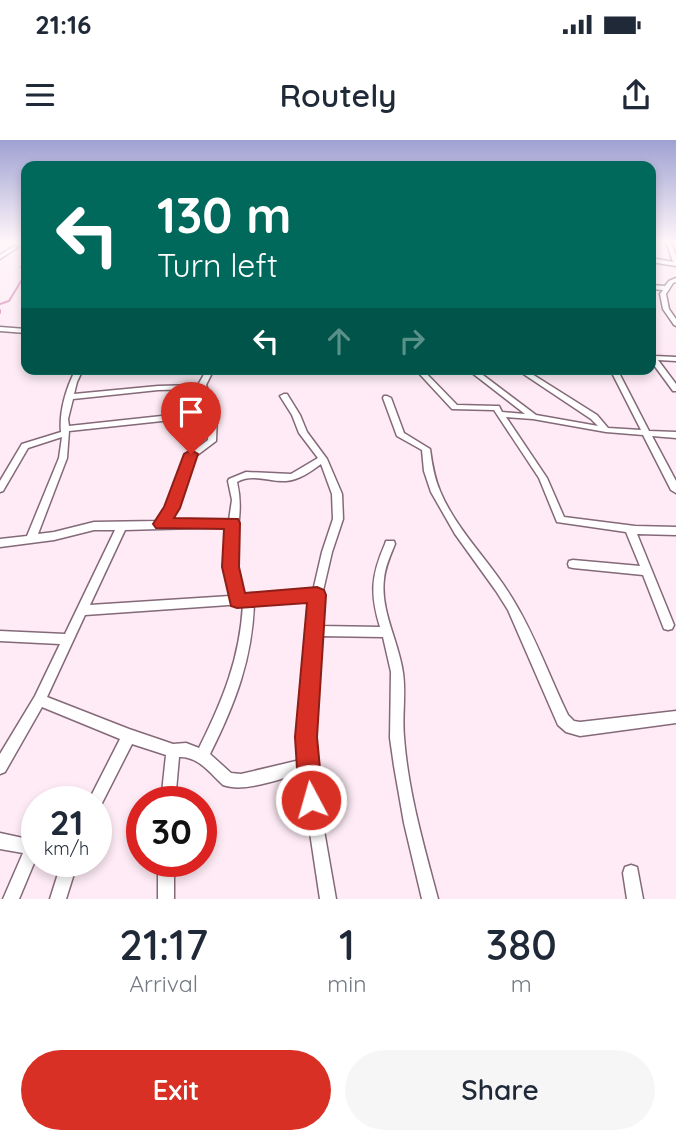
<!DOCTYPE html>
<style>
:root{--surface:#fff;--page:#f6f6f7;--text:#1f2937;--muted:#747a83;--accent:#d93025}
body{margin:0;font-family:Quicksand,sans-serif;background:var(--page);color:var(--text);height:100vh;display:flex;flex-direction:column;font-size:26px;white-space:nowrap}
*{box-sizing:border-box;margin:0}
p{font-size:23px;color:var(--muted)}
.icon{flex:none;width:38px;height:38px;fill:none;stroke:currentColor;stroke-width:2;stroke-linecap:round;stroke-linejoin:round}
.map{position:relative;height:759px;overflow:hidden}
.drawer{display:flex;flex-direction:column;background:var(--surface);flex:1}
.drawer>*{flex:none}
.guide{position:absolute;left:21px;top:21px;width:635px;height:214px;border-radius:14px;box-shadow:0 4px 10px #0003;background:#00695c;color:#fff;overflow:hidden}
.speed{position:absolute;left:21px;top:646px;display:flex;gap:14px;font-size:35px;font-weight:700;text-align:center}
.speed>*{display:grid;place-content:center;width:91px;height:91px;border-radius:50%;background:var(--surface);box-shadow:0 4px 10px #0003;line-height:1}
.speed small{font-size:18px;font-weight:400}
.speed .limit{border:10px solid #d22;background:#fff;color:#111}
.pin{position:absolute;display:grid;place-items:center;width:60px;height:60px;color:#fff;margin:-72px -30px;border-radius:50% 50% 50% 0;rotate:-45deg;box-shadow:0 0 7px #0007}
.pin .icon{rotate:45deg}
.me{position:absolute;width:77px;margin:-38px;rotate:354deg;stroke-linejoin:round;filter:drop-shadow(0 0 5px #0008)}
.turn{display:flex;align-items:center;gap:24px;height:147px;padding:0 21px;font-size:32px}
.turn .icon{width:91px;height:91px;stroke-width:2.5}
.turn b{display:block;font-size:49px;line-height:60px}
.lanes{display:flex;align-items:center;height:66px;padding:0 21px;background:#0003;justify-content:center;gap:35px;direction:ltr}
.lanes .off{opacity:.35}
.eta{display:flex;justify-content:space-evenly;align-items:center;height:119px;text-align:center}
.eta b{font-size:42px;font-weight:600;line-height:49px}
.cta{display:flex;gap:14px;margin-top:auto;padding:14px 21px}
.cta a{flex:1;height:80px;border-radius:42px;background:var(--accent);color:#fff;font-size:28px;font-weight:600;line-height:80px;text-align:center}
.cta a+a{background:var(--page);color:var(--text)}
.status{display:flex;justify-content:space-between;align-items:center;height:49px;padding:0 35px;background:var(--surface);direction:ltr}
.status svg{height:19px;fill:currentColor}
header{display:flex;justify-content:space-between;align-items:center;height:91px;padding:0 21px;background:var(--surface);font-size:32px;font-weight:600}
.map>svg:first-child{display:block}
</style>
<div class="status"><b>21:16</b><svg viewBox="0 0 49 12"><path d="M0 12V9h3v3zM5 12V6h3v6zM10 12V3h3v9zM15 12V0h3v12zM26 1h20v11H26zM47 4h2v5h-2z"/></svg></div>
<header><svg class="icon" aria-label="menu" viewBox="0 0 24 24"><path d="M4 6h16M4 12h16M4 18h16"/></svg>Routely<svg class="icon" aria-label="share" viewBox="0 0 24 24"><path d="M12 15V3M7 8l5-5 5 5M5 13v7h14v-7"/></svg></header>
<div class="map">
<svg width="676" height="759" viewBox="0 0 676 759">
<rect width="100%" height="100%" fill="#feebf5"/>
<g fill="none" stroke-linecap="round" stroke-linejoin="round">
<path stroke="#d284b2" stroke-width="2" d="M26 121 21 127 26 129
M0 164 9 161 26 133
M0 170V173"/>
<g stroke="#846978" stroke-width="3">
<path id="minor" d="M666 101H670L676 115V126L651 122V118L673 122Z
M14 106 18 107 0 119V115Z
M676 138V142L673 143 666 154 669 169 676 179V186L674 185 663 169 660 154 663 150 651 149V145L665 146 669 141Z
M0 187 26 189V193L0 191Z
M651 214 655 216 676 217V221L658 220 676 244V251H673L651 221Z
M76 229H83L77 242 74 254 158 246 198 245 207 229H214L206 245 217 273 216 301 192 319 184 350 167 381 229 380 232 360 228 341 229 339 246 332 291 334 318 318 299 293 292 275 280 256 284 254H287L300 275 307 292 327 319 342 354 343 379 332 412 322 455 320 486 380 487C370 454 371 436 385 404L386 401H394L395 404C390 416 385 427 384 439 380 471 399 502 403 533 406 554 402 576 404 597 408 652 424 706 438 759H422L404 683 394 626 390 598 391 532 383 497 320 496 313 597 315 639 336 759H320L301 633C279 639 244 653 223 645 210 633 198 616 179 617L175 662H161L166 615 132 604 100 667 96 669V662H88L120 599 42 567 5 632 0 634V614L35 556 60 504 0 501V491L65 494 115 390H94L54 400 0 407V399L27 396 59 318 62 297 28 308 3 351 0 352V341L22 304 61 292C59 272 66 248 76 229ZM200 249 208 271 69 286 68 279 73 259 158 250ZM209 276 208 300 184 318 174 350 158 381 94 382 54 392 38 394 67 318 69 291ZM321 324 332 354 333 379 322 412 313 451 241 455C237 437 236 418 237 399 239 377 242 364 237 342 253 333 269 342 286 341 299 340 310 332 321 324ZM229 387 226 423 230 456 90 465 125 390ZM311 460 299 597 300 620 241 634 231 633 210 614C235 564 252 520 254 464ZM243 464C240 518 223 560 199 608L186 603 173 604 129 589 47 557 85 475Z
M415 229H422L457 265 496 266H499L502 272 525 274 467 229H475L536 275 598 286 591 279 516 229H524L597 275 608 288 641 290 610 229H617L649 291 676 292V298L652 296 676 341V353L671 350 643 295 606 292 533 279 506 277 547 338 564 377 635 386 676 387V395L637 394 674 485 672 489 668 490 664 489 643 435 573 428 569 427 568 424 569 421 573 420 640 426 626 392 557 382 539 338 494 270 452 269Z
M384 256H387L391 258 404 293 430 309C432 324 434 337 440 351 457 392 493 424 515 463 536 498 550 538 568 575L574 581 580 582 676 571V583L580 596 566 592 558 585 508 470 496 451 455 394 431 352 424 331 422 310 397 296 383 258Z
M0 693 37 701V716L19 759H3L23 713 0 709Z
M62 721H78L66 759H50Z
M158 721H174V759H158Z
M631 725 637 727 643 759H627L623 733 625 727Z"/>
</g>
<use href="#minor" fill="#fff" fill-rule="evenodd"/>
</g>
<linearGradient id="sky" x2="0" y2="1"><stop stop-color="#9fa1d2"/><stop offset="0.49" stop-color="#fff6fa"/><stop offset="1" stop-color="#fff6fa" stop-opacity="0"/></linearGradient>
<rect width="676" height="207" fill="url(#sky)"/>
<path fill="#d93025" stroke="#8d1f18" stroke-width="2" d="M191 310 198 314 180 368 174 378 238 379 240 383 239 427 245 453 317 447 324 450 326 455 317 597 323 660 319 669 311 672 302 669 299 660 295 597 307 463 237 468 231 466 222 427 224 389 156 388 153 384 164 367 184 314Z"/>
</svg>
<div class="speed"><div>21<small>km/h</small></div><div class="limit">30</div></div>
<div class="pin" style="left:191px;top:314px;background:#d93025"><svg class="icon" aria-label="arrive" viewBox="0 0 24 24"><path d="M6 21V4h12l-3 4 3 4H6"/></svg></div>
<svg class="me" style="left:311px;top:660px" viewBox="-20 -20 40 40"><circle r="17" fill="#d93025" stroke="#fff" stroke-width="3"/><path d="M0-11L8 9 0 5-8 9z" fill="#fff"/></svg>
<div class="guide">
<div class="turn"><svg class="icon" aria-label="left" viewBox="0 0 24 24"><path d="M17 20v-9H6M10 6l-5 5 5 5"/></svg><div><b>130 m</b>Turn left</div></div>
<div class="lanes"><svg class="icon" aria-label="left" viewBox="0 0 24 24"><path d="M17 20v-9H6M10 6l-5 5 5 5"/></svg><svg class="icon off" aria-label="ahead" viewBox="0 0 24 24"><path d="M12 20V5M6 11l6-6 6 6"/></svg><svg class="icon off" aria-label="right" viewBox="0 0 24 24"><path d="M7 20v-9h11M14 6l5 5-5 5"/></svg></div>
</div>
</div>
<section class="drawer">
<div class="eta">
<div><b>21:17</b><p>Arrival</p></div>
<div><b>1</b><p>min</p></div>
<div><b>380</b><p>m</p></div>
</div>
<div class="cta"><a>Exit</a><a>Share</a></div>
</section>
